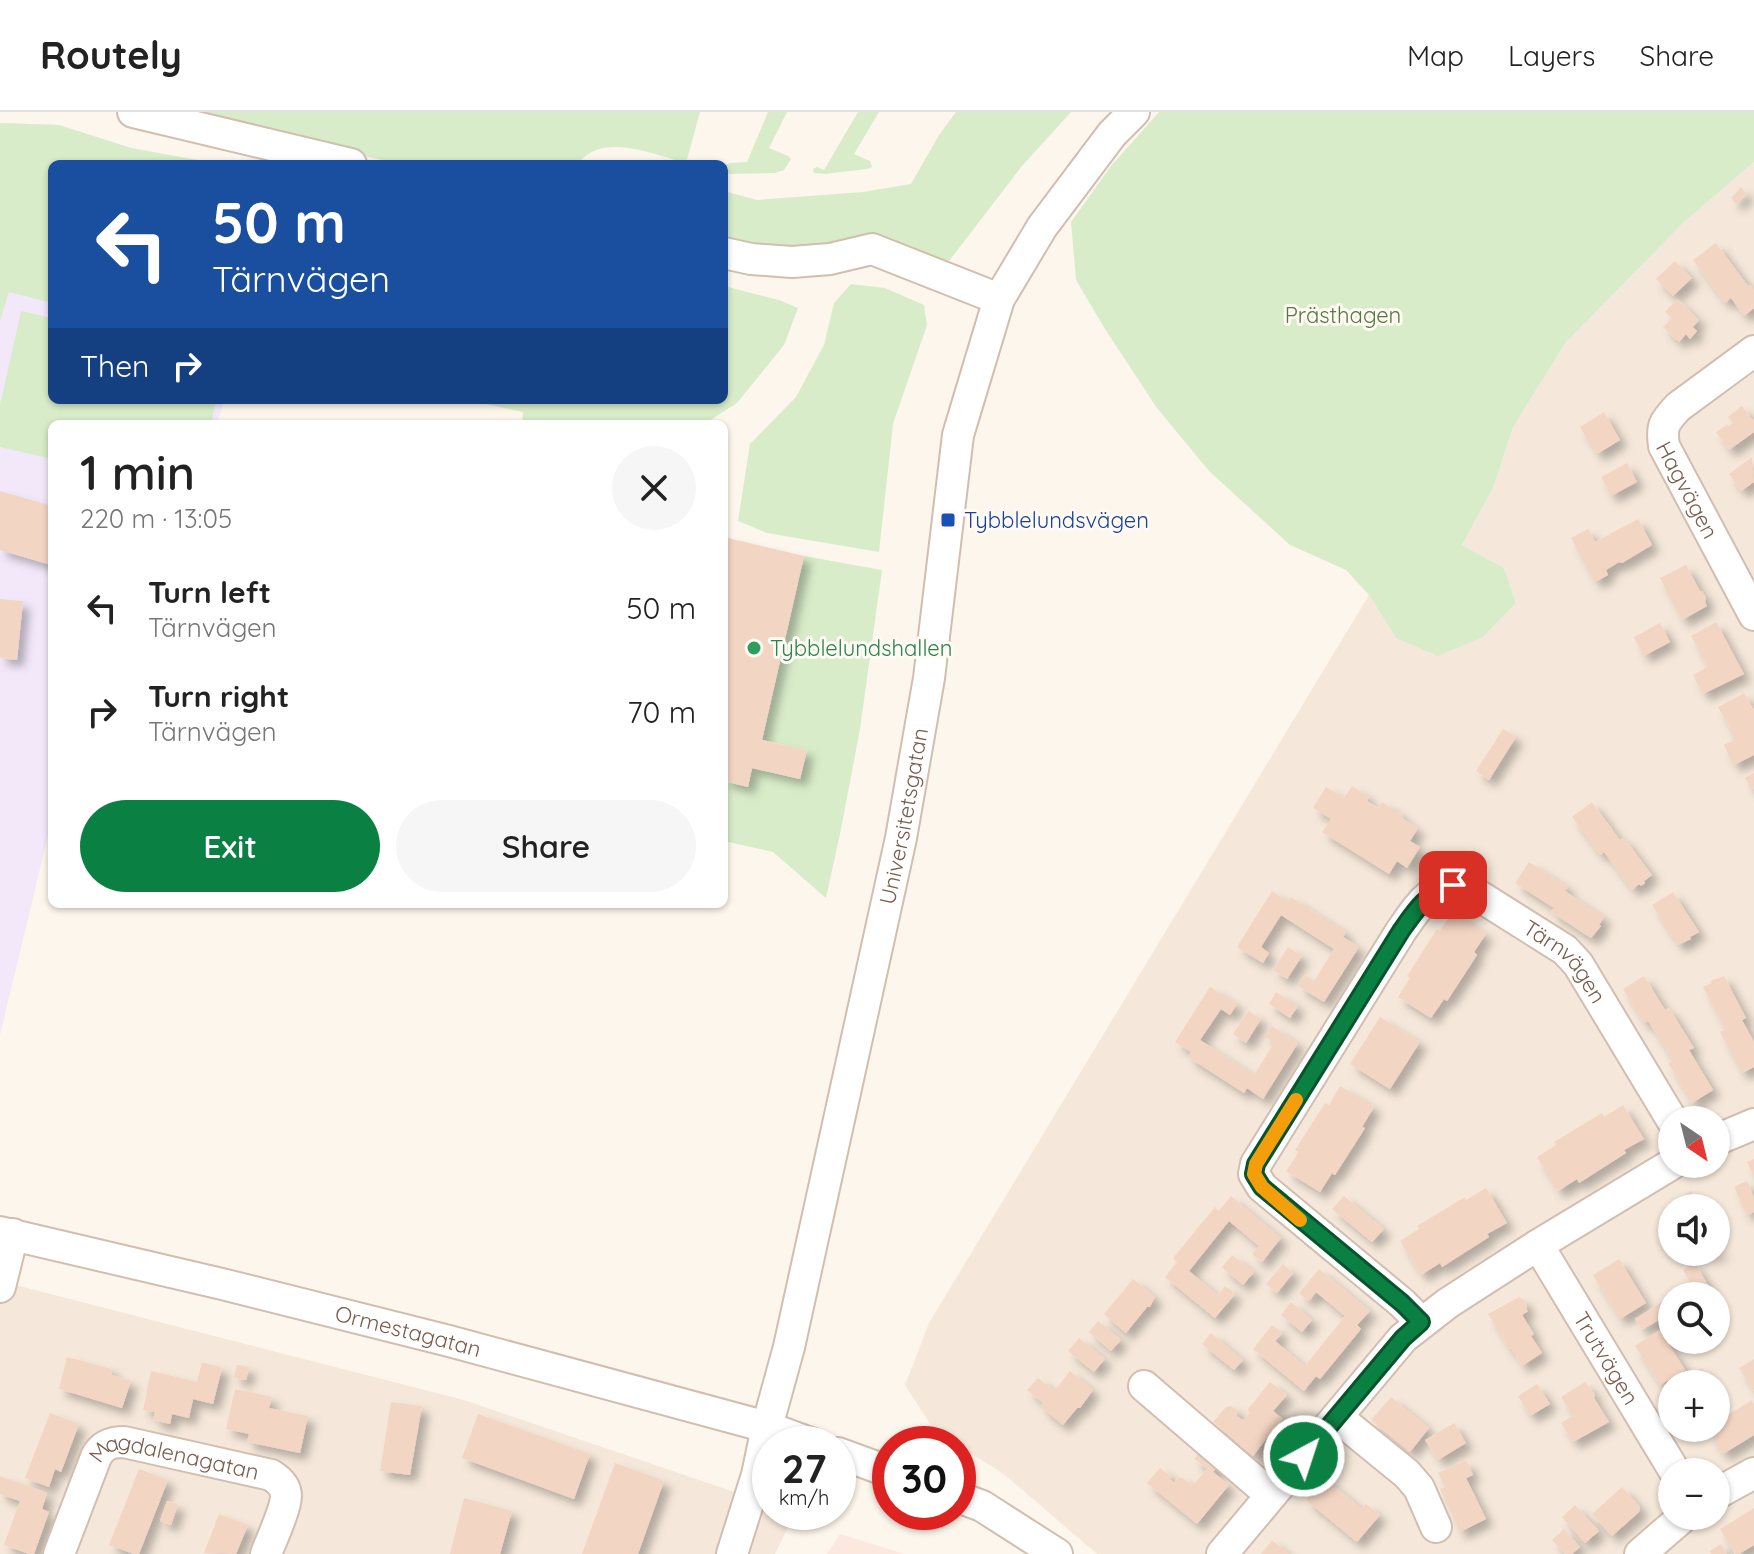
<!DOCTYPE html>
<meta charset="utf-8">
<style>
:root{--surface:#fff;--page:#f6f6f6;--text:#222;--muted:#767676;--line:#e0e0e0;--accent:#0b8043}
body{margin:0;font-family:Quicksand,sans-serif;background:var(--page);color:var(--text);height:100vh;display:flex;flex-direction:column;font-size:30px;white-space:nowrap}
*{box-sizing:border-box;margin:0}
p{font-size:26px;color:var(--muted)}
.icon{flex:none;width:44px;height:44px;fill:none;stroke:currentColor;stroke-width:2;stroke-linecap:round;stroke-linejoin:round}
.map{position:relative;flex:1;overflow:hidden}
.sheet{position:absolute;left:48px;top:308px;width:680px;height:488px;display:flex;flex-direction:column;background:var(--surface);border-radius:12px;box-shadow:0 2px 6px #0004}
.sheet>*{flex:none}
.banner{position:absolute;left:48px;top:48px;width:680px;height:244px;border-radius:12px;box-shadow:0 2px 6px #0004;background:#1a4fa0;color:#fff;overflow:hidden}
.needle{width:52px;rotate:145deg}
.buttons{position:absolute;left:1658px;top:994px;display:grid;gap:16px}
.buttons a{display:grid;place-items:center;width:72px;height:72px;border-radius:50%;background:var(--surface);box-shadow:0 2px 6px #0004;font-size:40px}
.speed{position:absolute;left:752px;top:1314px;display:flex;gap:16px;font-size:40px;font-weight:700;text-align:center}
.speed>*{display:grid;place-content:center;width:104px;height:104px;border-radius:50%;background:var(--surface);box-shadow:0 2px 6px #0004;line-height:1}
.speed small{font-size:20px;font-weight:400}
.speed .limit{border:12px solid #d22;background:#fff;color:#111}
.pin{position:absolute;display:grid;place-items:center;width:68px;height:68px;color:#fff;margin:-34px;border-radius:16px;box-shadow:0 4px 12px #0006}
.me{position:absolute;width:88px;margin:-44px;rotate:40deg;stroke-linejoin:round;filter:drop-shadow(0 0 6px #0008)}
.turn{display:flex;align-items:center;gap:28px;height:168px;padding:0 32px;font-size:36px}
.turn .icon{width:104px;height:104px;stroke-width:2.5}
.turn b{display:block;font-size:56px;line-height:68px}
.then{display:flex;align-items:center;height:76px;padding:0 32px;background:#0003;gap:16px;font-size:30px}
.round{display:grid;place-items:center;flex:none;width:84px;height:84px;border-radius:42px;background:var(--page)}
.headline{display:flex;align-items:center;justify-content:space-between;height:136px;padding:0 32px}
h1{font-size:48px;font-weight:600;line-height:60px}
.action{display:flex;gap:16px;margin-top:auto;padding:16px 32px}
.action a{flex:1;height:92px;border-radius:48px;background:var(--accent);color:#fff;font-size:32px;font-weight:600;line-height:92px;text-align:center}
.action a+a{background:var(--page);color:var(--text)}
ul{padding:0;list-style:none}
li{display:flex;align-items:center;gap:24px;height:104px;padding:0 32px}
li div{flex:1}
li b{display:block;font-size:30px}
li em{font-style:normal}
header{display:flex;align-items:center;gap:48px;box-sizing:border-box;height:112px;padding:0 40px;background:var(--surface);border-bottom:2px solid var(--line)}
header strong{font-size:38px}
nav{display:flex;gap:44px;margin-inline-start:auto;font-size:28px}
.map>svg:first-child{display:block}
</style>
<header>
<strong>Routely</strong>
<nav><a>Map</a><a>Layers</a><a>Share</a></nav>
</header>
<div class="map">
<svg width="1754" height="1442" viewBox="0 0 1754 1442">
<defs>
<filter id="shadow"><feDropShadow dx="7" dy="7" stdDeviation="4" flood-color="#0004"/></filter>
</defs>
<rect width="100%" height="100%" fill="#fdf6ec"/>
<path fill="#f5e8da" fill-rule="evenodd" d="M1754 50V1442H1097L1005 1363 934 1318 905 1273 929 1211 1369 483 1396 526 1483 525 1516 491 1504 456 1462 433 1493 376 1513 315 1566 230 1685 109ZM1672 1008H1716V1052H1672ZM1672 1096H1716V1140H1672ZM1672 1184H1716V1228H1672ZM1672 1272H1716V1316H1672ZM1672 1360H1716V1404H1672Z
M0 1169 464 1288 770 1392V1400L795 1401 775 1442H0Z"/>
<path fill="#fde8e0" d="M840 1422 905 1442H827Z"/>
<path fill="#f3e8fa" d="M0 11 59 13 131 36 219 52H52V288H224L217 312H52V707L0 923Z"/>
<path fill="#d8ecc9" d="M182 0H700L686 51C654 43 602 19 578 52H398Z
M768 0H787L769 36 788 44 791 47 784 58 775 61 729 62 726 58V53L730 51 747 50Z
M858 0H879L854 42 870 49 872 55 867 57 825 62 814 61 813 57 817 55 824 58Z
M956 0H1071L1022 54 949 149 893 133 791 134 735 130 724 128V79L757 88 863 80 911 72 939 23Z
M1159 0H1754V50L1685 109 1566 230 1513 315 1493 376 1462 433 1504 456 1516 491 1483 525 1438 544 1396 526 1369 483 1346 458 1290 433 1209 359 1157 296 1105 217 1076 168 1071 110 1111 54Z
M0 11 59 13 131 36 219 52H52V191L9 180 0 209Z
M851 172 885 176 924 193 927 213 893 312 879 440 767 421 738 409 750 332 796 285 824 233 834 191Z
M724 174 779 188 798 196 784 233 737 291 704 312H522L523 300 468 288H724Z
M21 199 52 206V288H216L211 312H52V347L0 335V293Z
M804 444 882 458 860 617 841 717 826 786 773 740 724 729V669L748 675 752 656 800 667 807 638 762 628Z"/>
<path fill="#f3d5c3" filter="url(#shadow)" d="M1741 75 1747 82 1736 92 1731 86Z
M1716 131 1748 174 1750 173 1754 178V196L1744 204 1731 186 1725 191 1693 148Z
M1675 149 1692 166 1673 184 1656 167Z
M1677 187 1699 208 1693 215 1697 219 1690 227 1686 222 1679 230 1663 215 1672 206 1665 200Z
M1742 294 1753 309 1754 307V320L1729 338 1716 320 1727 313 1728 314 1733 311 1728 305Z
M1604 300 1620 328 1597 342 1580 315Z
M1752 345 1754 370 1741 379 1729 362Z
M1627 351 1637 370 1611 384 1601 365Z
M0 379 52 394 51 453 0 438Z
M1638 407 1652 433 1622 451 1619 450 1606 458 1608 463 1595 470 1571 426 1588 417 1595 430Z
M724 425 804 444 762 628 807 638 800 667 752 656 748 675 724 669Z
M1686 453 1700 479H1702L1706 486 1705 490 1707 494 1682 508 1660 466Z
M0 487 23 489 17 548 0 546Z
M1716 510 1744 562 1703 582 1693 563 1708 555 1691 524Z
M1660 511 1670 530 1644 544 1634 525Z
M1744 581 1754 598V643L1734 653 1724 633 1736 627 1728 617 1729 614 1718 595Z
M1503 617 1516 625 1489 668 1476 659Z
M1754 661V676L1751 677 1745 666Z
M1352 674 1369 685 1367 689 1379 696 1382 690 1403 703 1402 706 1418 716 1410 729 1420 735 1407 756 1397 749 1389 762 1322 720 1331 707 1313 696 1326 675 1344 686Z
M1592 690 1620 728 1624 726 1652 763 1644 769 1645 771 1641 774 1639 772 1632 778 1604 740 1600 743 1572 705Z
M1529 750 1568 775 1565 779 1604 805 1599 813 1601 814 1591 826 1551 800 1554 796 1515 771Z
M1272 779 1288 790 1291 785 1346 820 1343 825 1359 835 1324 890 1298 874 1305 863 1314 869 1334 837 1281 803 1261 835 1269 841 1263 851 1237 835Z
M1673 780 1699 820 1690 825 1691 827 1678 833 1652 793Z
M1452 800 1486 822 1474 840 1477 843 1447 889 1444 887 1431 906 1398 885 1410 866 1407 864 1437 817 1440 819Z
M1288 835 1302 844 1287 867 1273 858Z
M1644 864 1665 898 1669 896 1694 936 1689 938 1713 978 1692 991 1668 951 1673 948 1648 909 1644 911 1623 877Z
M1724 864 1746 906 1742 908 1754 930V955L1742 961 1720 920 1725 917 1703 875 1711 871 1710 869Z
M1210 875 1237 892 1230 903 1221 897 1200 928 1254 963 1274 931 1265 925 1272 914 1298 931 1263 987 1247 976 1244 981 1188 945 1191 940 1175 930Z
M1276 880 1298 894 1290 906 1269 892Z
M1248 899 1261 907 1246 931 1233 922Z
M1380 905 1420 930 1390 977 1350 952Z
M1340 974 1374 995 1362 1015 1365 1016 1335 1063 1332 1061 1320 1080 1286 1059 1299 1040 1295 1038 1325 991 1329 993Z
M1623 993 1644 1027 1624 1038 1626 1041 1579 1071 1577 1067 1558 1079 1537 1045 1556 1033 1554 1030 1602 1001 1604 1005Z
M1754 1047V1065L1747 1050Z
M1747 1069 1754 1086V1100L1747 1103 1734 1075Z
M1486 1076 1507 1111 1487 1122 1489 1125 1442 1155 1440 1151 1421 1163 1400 1129 1419 1117 1417 1114 1465 1085 1466 1088Z
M1691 1079 1701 1096H1672V1107L1667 1100 1669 1098 1667 1094Z
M1231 1084 1281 1126 1262 1150 1252 1142 1259 1134 1229 1109 1189 1159 1218 1183 1225 1174 1235 1182 1215 1206 1165 1165 1177 1150 1173 1146 1215 1095 1219 1099Z
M1344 1084 1384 1117 1372 1130 1332 1097Z
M1716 1132 1721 1140 1710 1146 1706 1140H1716Z
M1232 1143 1254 1160 1243 1173 1222 1155Z
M1619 1147 1646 1191 1620 1207 1593 1163Z
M1695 1151 1710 1177 1698 1184 1683 1158Z
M1283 1152 1293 1161 1277 1181 1266 1172Z
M1319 1157 1370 1199 1357 1213 1361 1217 1320 1267 1316 1264 1304 1279 1253 1237 1272 1213 1282 1221 1275 1229 1305 1254 1345 1204 1316 1180 1309 1189 1299 1181Z
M1133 1167 1155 1185 1150 1195H1147L1126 1221 1104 1202Z
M1519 1185 1524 1188 1527 1195 1526 1197 1528 1199 1522 1203 1534 1222 1531 1224 1542 1241 1522 1254 1511 1236 1509 1237 1488 1202Z
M1663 1189 1670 1201 1642 1218 1635 1207Z
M1291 1190 1312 1208 1302 1220 1281 1203Z
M1098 1209 1121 1228 1111 1239 1089 1220Z
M1660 1218 1685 1258 1660 1273 1635 1234Z
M1211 1221 1243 1248 1234 1258 1202 1232Z
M1079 1226 1105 1247 1094 1260 1068 1239Z
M67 1245 112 1257V1263L131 1269 122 1296 59 1277Z
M1754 1247V1279L1739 1256Z
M202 1250 222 1256 213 1292 193 1287 189 1306 172 1302 170 1312 153 1308 155 1300 143 1298 151 1259 197 1270Z
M237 1253 249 1255 246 1268 234 1266Z
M1702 1256 1709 1266 1700 1272H1694L1689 1264Z
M1070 1259 1093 1278 1080 1296H1077L1063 1313 1041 1295 1043 1291 1027 1278 1038 1266 1052 1277H1056Z
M1270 1270 1287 1283 1273 1299 1283 1307 1276 1316 1275 1320 1267 1326 1253 1344 1213 1310 1226 1295 1231 1294 1237 1298V1304L1241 1307H1245L1249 1302 1248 1297Z
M1585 1270 1595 1283 1594 1286 1609 1310 1573 1330 1561 1311 1573 1304 1561 1285Z
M1537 1272 1550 1292 1530 1304 1518 1284Z
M235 1277 272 1285 269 1296 308 1304 300 1341 247 1330 249 1322 226 1317Z
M1391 1285 1429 1316 1410 1340 1371 1308Z
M1752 1288 1754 1292V1323L1723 1342 1707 1316H1716V1310Z
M391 1290 422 1294 410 1363 380 1359Z
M50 1301 79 1312 61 1360 55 1357 49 1375 25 1366Z
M478 1302 590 1342 574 1387 462 1346Z
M1454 1311 1466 1331 1438 1348 1425 1328Z
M1203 1336 1221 1350 1213 1360 1229 1373 1197 1412 1147 1371 1160 1356 1172 1365 1170 1367 1174 1371 1177 1366H1183L1190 1372 1195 1371 1207 1357 1194 1347Z
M1466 1348 1473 1363 1466 1366 1486 1407 1460 1420 1440 1377 1445 1375 1438 1361Z
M615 1351 664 1369 638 1442H582Z
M139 1357 168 1368 139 1442H134L109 1433Z
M0 1364 47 1381 42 1397 49 1400 34 1442H29L4 1433 20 1389 0 1382Z
M1324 1365 1362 1397 1366 1392 1380 1403 1357 1430 1306 1388Z
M1622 1375 1640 1395 1639 1400 1612 1424 1592 1402Z
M464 1386 512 1399 500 1442H450Z
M167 1389 178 1392 171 1413 160 1409Z
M1575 1393 1599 1419 1585 1431 1562 1405Z
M1754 1396V1433L1739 1442H1735L1720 1417Z
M219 1402 248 1413 236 1442 204 1441Z
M1564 1417 1580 1435 1572 1442H1565L1552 1428Z
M1272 1428 1289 1442H1261Z
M1721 1432 1727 1442H1711L1710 1439Z"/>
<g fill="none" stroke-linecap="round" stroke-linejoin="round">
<g stroke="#d1beb0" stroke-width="34">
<g id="minor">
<path d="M133 0 351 52"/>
<path d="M724 141 751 147 792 150 830 147 872 137 999 187"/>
<path id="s1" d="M1754 239 1678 295C1664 310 1661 314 1664 334L1754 503"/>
<path d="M1716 1028 1754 1012"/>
<path id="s2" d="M0 1120 222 1172 449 1229 767 1315 813 1332"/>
<path id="s3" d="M1538 1133 1675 1360"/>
<path d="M0 1175 13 1122"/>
<path id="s4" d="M1421 1210 1402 1191 1262 1075 1254 1062 1256 1052 1401 819C1418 795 1432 769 1465 775L1565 838 1578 852 1672 1008"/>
<path d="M1144 1274 1271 1383"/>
<path d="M1337 1305 1407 1362 1419 1376 1436 1415"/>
<path d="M838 1341 890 1360"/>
<path d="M1716 1382 1754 1361"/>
<path d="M958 1385 982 1394 1057 1442"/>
<path id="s5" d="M59 1442 96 1345C102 1333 111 1330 124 1330L271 1363C279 1368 286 1374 286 1384 286 1396 271 1429 266 1442"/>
<path id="s6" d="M732 1442 757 1363 767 1315 789 1235 901 726 929 566 958 323 999 187 1042 115 1112 22 1134 0"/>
<path d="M1222 1442 1403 1226 1448 1191 1538 1133 1672 1052"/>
<path d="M1640 1442 1684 1404"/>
</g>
</g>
<use href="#minor" stroke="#fff" stroke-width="30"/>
</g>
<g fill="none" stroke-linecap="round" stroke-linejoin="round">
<g stroke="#07532c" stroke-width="20">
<path id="route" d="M1304 1344 1403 1226 1421 1210 1402 1191 1262 1075 1254 1062 1256 1052 1401 819C1417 796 1425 783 1453 773"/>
</g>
<use href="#route" stroke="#0b8043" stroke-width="14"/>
<path stroke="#f59e0b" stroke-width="14" d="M1296 988 1256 1052 1254 1062 1262 1075 1300 1108"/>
</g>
<rect fill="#1a4fb4" stroke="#fffaf3" stroke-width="3" x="940" y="400" width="16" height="16" rx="4"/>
<circle fill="#2e9e5b" stroke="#fffaf3" stroke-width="3" cx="754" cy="536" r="8"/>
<g text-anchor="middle" stroke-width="6" stroke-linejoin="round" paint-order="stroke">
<g font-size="22" fill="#537a41" stroke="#fffaf3">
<text x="1343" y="211">Prästhagen</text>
</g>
<g font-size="22" fill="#7a5c4d" stroke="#fffaf3">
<text dy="8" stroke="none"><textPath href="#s1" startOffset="188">Hagvägen</textPath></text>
<text dy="8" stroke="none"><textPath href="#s6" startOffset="758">Universitetsgatan</textPath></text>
<text dy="8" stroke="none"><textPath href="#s4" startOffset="718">Tärnvägen</textPath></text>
<text dy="8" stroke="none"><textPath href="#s2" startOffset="420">Ormestagatan</textPath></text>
<text dy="8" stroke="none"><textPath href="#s3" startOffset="132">Trutvägen</textPath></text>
<text dy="8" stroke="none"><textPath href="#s5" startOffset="188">Magdalenagatan</textPath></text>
</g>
<g font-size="22" fill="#164399" stroke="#fffaf3" text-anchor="start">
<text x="964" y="416">Tybblelundsvägen</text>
</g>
<g font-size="22" fill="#27864d" stroke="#fffaf3" text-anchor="start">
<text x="770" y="544">Tybblelundshallen</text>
</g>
</g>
</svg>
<div class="buttons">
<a><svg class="needle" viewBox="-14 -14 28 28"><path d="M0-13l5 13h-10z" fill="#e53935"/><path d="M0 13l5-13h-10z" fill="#767676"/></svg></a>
<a><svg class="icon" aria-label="sound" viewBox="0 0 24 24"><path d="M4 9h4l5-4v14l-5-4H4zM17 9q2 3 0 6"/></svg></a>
<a><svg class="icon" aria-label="search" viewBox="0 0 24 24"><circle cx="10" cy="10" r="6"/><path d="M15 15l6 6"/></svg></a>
<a>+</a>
<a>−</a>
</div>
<div class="speed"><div>27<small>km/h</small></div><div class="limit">30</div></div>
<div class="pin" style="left:1453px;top:773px;background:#d93025"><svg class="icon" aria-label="arrive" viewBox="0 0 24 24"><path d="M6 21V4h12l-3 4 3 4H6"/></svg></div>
<svg class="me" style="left:1304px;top:1344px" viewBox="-20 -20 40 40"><circle r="17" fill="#0b8043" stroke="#fff" stroke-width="3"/><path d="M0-11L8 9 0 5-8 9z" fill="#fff"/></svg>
<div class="banner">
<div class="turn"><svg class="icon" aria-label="left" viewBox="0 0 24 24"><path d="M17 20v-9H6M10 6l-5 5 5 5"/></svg><div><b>50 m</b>Tärnvägen</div></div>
<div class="then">Then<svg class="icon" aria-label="right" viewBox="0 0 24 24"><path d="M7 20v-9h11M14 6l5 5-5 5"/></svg></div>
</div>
<section class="sheet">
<div class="headline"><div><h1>1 min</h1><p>220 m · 13:05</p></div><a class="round"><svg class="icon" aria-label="close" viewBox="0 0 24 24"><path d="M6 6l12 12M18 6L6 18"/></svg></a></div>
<ul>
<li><svg class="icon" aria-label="left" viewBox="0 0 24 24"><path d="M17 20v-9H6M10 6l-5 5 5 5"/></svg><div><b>Turn left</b><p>Tärnvägen</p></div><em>50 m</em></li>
<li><svg class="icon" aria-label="right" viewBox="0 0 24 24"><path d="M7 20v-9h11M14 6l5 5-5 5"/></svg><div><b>Turn right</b><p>Tärnvägen</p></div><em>70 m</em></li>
</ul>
<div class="action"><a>Exit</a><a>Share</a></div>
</section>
</div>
